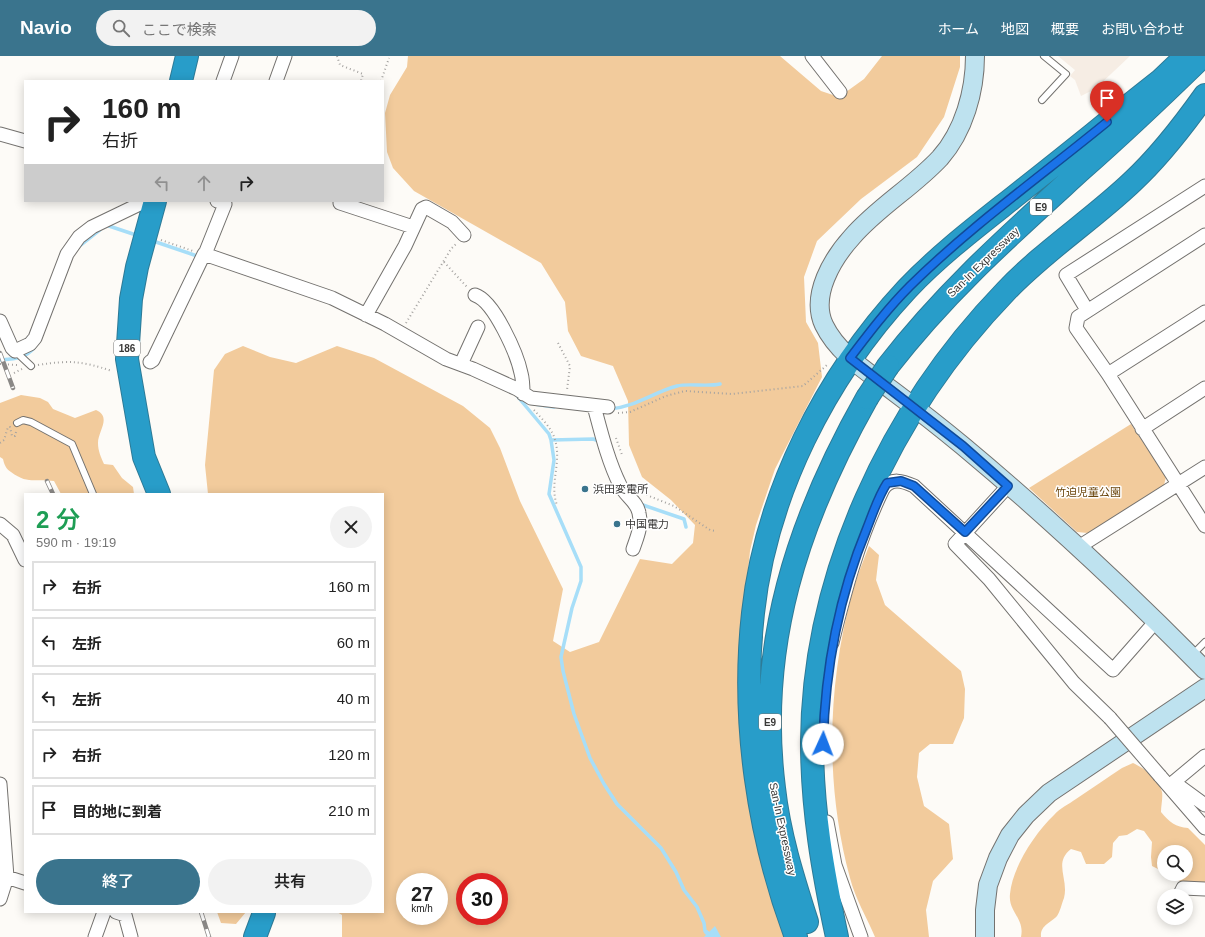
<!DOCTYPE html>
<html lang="ja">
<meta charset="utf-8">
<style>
:root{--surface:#fff;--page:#f2f2f2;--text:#222;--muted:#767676;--line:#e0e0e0;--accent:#3a748d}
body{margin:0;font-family:Arial,"Noto Sans JP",sans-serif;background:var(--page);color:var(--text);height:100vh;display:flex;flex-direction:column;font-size:15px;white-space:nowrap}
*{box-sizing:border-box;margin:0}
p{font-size:13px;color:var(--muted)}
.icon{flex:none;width:22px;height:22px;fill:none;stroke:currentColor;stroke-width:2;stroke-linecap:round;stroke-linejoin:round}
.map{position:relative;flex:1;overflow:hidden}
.details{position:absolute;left:24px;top:437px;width:360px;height:420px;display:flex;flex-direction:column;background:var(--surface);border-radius:0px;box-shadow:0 2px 10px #0003}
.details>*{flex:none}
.hud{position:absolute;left:24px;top:24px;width:360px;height:122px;border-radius:0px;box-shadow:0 2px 10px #0003;background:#fff;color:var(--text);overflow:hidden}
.fabs{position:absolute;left:1157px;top:789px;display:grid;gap:8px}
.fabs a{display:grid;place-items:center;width:36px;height:36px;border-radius:50%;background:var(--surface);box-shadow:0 2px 10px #0003;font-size:20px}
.speed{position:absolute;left:396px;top:817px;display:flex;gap:8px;font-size:20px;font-weight:700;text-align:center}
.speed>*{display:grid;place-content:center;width:52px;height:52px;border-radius:50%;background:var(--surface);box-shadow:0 2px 10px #0003;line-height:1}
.speed small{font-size:10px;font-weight:400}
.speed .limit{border:6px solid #d22;background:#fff;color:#111}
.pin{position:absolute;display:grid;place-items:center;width:34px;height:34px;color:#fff;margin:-41px -17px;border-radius:50% 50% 50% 0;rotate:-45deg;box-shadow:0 0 4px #0007}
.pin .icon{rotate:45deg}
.me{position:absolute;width:44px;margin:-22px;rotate:2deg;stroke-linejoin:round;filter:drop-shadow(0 0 3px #0008)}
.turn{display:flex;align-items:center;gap:14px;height:84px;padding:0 12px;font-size:18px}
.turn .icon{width:52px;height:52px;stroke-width:2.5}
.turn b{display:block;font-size:28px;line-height:34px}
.lanes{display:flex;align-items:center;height:38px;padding:0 12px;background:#0003;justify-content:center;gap:20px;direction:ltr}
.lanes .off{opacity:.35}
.round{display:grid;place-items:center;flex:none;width:42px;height:42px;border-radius:21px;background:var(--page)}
.summary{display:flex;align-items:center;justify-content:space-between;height:68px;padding:0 12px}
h1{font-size:24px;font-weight:600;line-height:30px;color:#1e9e55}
.button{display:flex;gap:8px;margin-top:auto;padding:8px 12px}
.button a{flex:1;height:46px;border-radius:24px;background:var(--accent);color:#fff;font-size:16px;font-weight:600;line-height:46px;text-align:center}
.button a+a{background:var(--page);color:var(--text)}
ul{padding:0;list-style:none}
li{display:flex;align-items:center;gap:12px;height:50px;margin:0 8px 6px;padding:0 4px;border:2px solid var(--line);border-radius:0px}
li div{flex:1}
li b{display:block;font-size:15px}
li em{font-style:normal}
header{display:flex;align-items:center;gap:24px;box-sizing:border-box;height:56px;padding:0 20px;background:var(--accent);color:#fff}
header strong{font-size:19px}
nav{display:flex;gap:22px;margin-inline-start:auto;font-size:14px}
.search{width:280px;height:36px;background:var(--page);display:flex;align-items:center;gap:10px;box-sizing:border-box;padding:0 14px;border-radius:22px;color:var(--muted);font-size:15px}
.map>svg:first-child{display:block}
</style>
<header>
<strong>Navio</strong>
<div class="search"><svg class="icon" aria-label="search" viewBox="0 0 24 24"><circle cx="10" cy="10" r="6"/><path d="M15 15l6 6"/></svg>ここで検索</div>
<nav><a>ホーム</a><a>地図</a><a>概要</a><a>お問い合わせ</a></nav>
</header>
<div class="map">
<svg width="1205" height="881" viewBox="0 0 1205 881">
<rect width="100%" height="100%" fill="#fdfbf7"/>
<path fill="#f6ede4" d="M1058 0H1130L1095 33 1081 40 1075 24 1070 20 1075 14Z"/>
<path fill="#f2cb9c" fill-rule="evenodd" d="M408 0H780L821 35 839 41 864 23 882 0H960V11L944 61 917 101 861 143 817 185 804 221 806 266 818 287 822 321 775 413 756 469 750 495 742 573 788 881H342V859L337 856H383V438H208L205 409 214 314 225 298 243 290 270 301 296 307 337 290 374 302 463 350 490 372 500 392 520 445 563 533 553 585 570 596 599 586 640 503 672 508 693 487 695 469 671 444 642 421 629 389 628 345 613 310 581 300 568 275 565 246 541 207 414 135 393 112 387 96 385 57 390 39 407 11ZM405 826H439V860H405ZM465 826H499V860H465Z
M21 339 40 342 48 346 53 353 75 362 96 354C112 361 98 375 98 387 98 395 101 401 104 408L113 409 122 422 133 431 134 438H61L54 425C36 422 28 429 11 416 6 413 4 408 3 403L0 401V347Z
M1131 368 1166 421 1164 429 1088 477 1077 476 1029 432Z
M869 490 879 499 876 524 885 549 961 615 965 633 964 662 953 688H930L919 697 917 721 924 750 949 768 953 803 933 825 926 854 929 881H875C867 862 855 842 850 822 825 730 827 630 852 538 856 522 863 506 869 490Z
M1133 707C1144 712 1159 723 1162 736 1163 742 1161 750 1161 756 1169 766 1176 771 1188 772L1205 789V826C1192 828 1176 826 1166 818H1186V796H1164V816L1152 810 1151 801 1152 786 1144 775 1137 773 1127 779 1119 780 1113 787 1112 801 1104 808H1086L1081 796 1071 793C1053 807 1069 823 1064 842 1062 847 1060 856 1057 860 1051 867 1040 869 1041 881H1021C1025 862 1008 856 1010 838 1012 812 1035 777 1054 759 1060 752 1069 748 1076 743 1092 732 1107 722 1122 712Z
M217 856H246L236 868 221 867Z"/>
<path fill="#a7def8" d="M715 870 721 881H704L706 879 704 877 707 874 709 876Z"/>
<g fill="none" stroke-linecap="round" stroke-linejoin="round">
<path stroke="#a7def8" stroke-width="3.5" d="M109 170 133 178
M156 186 200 201
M81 189 100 174
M0 304C14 303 25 303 34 292
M518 341 549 378 551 384 554 404 549 438 581 511V525L572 552 561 601 563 615 574 658 590 702 604 728 617 748 661 792 676 816 684 834 697 851 704 867 705 875 713 881
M534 348 554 351
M610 353C635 351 654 336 677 330 688 327 707 331 720 328
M551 384 593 383 599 385
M640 448 684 463 686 471"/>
<g stroke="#74726f" stroke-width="8">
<path id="lane" d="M1042 44 1066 18 1044 0
M15 295 31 310
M17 367 23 364 31 366 72 388 93 438
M1192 599 1205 586"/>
</g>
<g stroke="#74726f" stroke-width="15">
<path id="street" d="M812 0 840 36
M223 25 232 0
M276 25 285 0
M0 78 25 85
M340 147 413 171
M1205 179 1078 261 1076 272 1108 318 1205 470
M205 198 225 148 217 145
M475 239C494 245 517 298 521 317 523 324 523 331 523 338
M1087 254 1066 219 1205 130
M366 259 405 190 422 153 426 151 452 166 464 179
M0 265 12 292 15 295 30 288 35 282 67 198 79 181 92 171 146 145
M150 306 153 304 204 198 332 242 385 268 446 303 473 313 517 333 531 342 608 351
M461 308 478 271
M1108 318 1205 256
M594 350C601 376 608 405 620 429 625 440 637 445 639 457 642 471 637 481 633 493
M1142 373 1205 332
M1008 430 955 488 989 523 1074 627 1110 662
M0 468 13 479 25 504
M1077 492 1205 411
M832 587C845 534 859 482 883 433 891 421 903 425 914 430L1113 614 1156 565
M1160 720 1205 772
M0 728 7 821 0 843
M1169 730 1205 700
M1169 730H1179L1205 749
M827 766 835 809 861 881
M0 819 25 827
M1179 840 1183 832 1205 833
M116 856 125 859 131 881
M95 881 104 856"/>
</g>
<g stroke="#74726f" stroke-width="20">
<path id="secondary" d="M975 0C975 35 964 75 940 102 913 131 878 151 852 181 833 202 810 239 824 269 838 298 868 316 893 335 917 353 940 371 963 390 1047 460 1128 536 1205 614
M985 881V854L988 829 998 802 1010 779 1026 759 1049 737 1205 632"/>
</g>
<g stroke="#2e7a96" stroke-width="24">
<path id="highway" d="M181 25 187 0
M155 145 137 211 131 243 127 303 144 401 159 438
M888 310C946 235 1012 177 1081 114 1123 77 1163 39 1203 0
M807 866C793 822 779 778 774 732 756 590 798 464 867 342
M255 881 264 857
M796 881C758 780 741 665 753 557 766 438 825 321 907 233 942 196 984 165 1024 133 1070 97 1115 60 1161 24L1186 0
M837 881C823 816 812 753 812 686 813 519 891 354 1006 235 1044 195 1092 164 1132 126 1160 100 1183 70 1205 39"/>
</g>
<path stroke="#a5a3a1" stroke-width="2" stroke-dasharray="1 3" stroke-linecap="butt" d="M337 0 340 9 363 18 361 25
M381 25 389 2
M161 184 193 195
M444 206 467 231
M406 267 451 193 457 187
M558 287 570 310 567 334
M0 308 17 309
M38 309C69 304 82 305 112 315
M14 317 22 313
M534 354C542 363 552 372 555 384 562 406 549 428 557 449
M618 357 630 356 666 340 685 335 732 338 803 330 827 309
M616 382 622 399
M0 387 4 384 8 371H10L12 380H15L16 376
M640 434 649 440 674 450 710 474 716 475"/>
<use href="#lane" stroke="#fff" stroke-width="6"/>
<use href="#street" stroke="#fff" stroke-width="13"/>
<use href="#secondary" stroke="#bee2ef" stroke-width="18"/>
<use href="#highway" stroke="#289dc9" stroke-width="22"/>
<g stroke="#8a8886" stroke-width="4.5">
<path id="rail" d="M0 297 13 332
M47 425 53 438
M201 856 209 881"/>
</g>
<use href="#rail" stroke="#fff" stroke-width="3" stroke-dasharray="9" stroke-linecap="butt"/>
<g stroke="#74726f" stroke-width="15" stroke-linecap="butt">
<path id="street-bridge" d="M1110 662 1160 720"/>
</g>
<g stroke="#2e7a96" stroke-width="24" stroke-linecap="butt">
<path id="highway-bridge" d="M867 342 888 310"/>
</g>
<use href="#street-bridge" stroke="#fff" stroke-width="13"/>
<use href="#highway-bridge" stroke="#289dc9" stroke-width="22"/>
</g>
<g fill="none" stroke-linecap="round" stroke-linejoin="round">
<g stroke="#114b97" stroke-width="10">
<path id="route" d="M823 688C825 612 838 542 867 472 873 457 878 441 887 427L901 425 914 430 965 476 1008 430 963 390 850 302C869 277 888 252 910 230 971 170 1041 120 1107 66"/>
</g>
<use href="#route" stroke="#1a73e8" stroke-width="7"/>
</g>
<g fill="#3a748d" stroke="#fff" stroke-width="1.5">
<circle cx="585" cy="433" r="4"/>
<circle cx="617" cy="468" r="4"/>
</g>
<g text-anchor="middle" stroke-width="3" stroke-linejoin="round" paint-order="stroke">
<g fill="#fff" stroke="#757474" stroke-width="1">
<rect x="1030" y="143" width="22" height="16" rx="3"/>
<rect x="114" y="284" width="26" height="16" rx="3"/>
<rect x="759" y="658" width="22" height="16" rx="3"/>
</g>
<g font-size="10" font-weight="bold" fill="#3a3938">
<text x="1041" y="155">E9</text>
<text x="127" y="296">186</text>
<text x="770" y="670">E9</text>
</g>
<g font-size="11" fill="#3a3938" stroke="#fff">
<text transform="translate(983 206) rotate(-44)" y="4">San-In Expressway</text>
<text transform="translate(783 773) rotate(78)" y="4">San-In Expressway</text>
</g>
<g font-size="11" fill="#3a3938" stroke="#fff" text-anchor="start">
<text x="593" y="437">浜田変電所</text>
<text x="625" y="472">中国電力</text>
</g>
<g font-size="11" fill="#6b460d" stroke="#fff">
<text x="1088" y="440">竹迫児童公園</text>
</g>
</g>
</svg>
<div class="fabs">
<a><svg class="icon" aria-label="search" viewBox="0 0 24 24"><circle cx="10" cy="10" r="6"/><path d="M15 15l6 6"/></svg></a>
<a><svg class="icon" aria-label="layers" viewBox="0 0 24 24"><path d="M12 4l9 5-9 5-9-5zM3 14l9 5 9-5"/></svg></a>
</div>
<div class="speed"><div>27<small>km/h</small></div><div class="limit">30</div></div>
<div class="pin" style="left:1107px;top:66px;background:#d93025"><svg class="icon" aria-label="arrive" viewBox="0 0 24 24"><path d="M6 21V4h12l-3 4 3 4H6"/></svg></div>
<svg class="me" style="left:823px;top:688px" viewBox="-20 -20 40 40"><circle r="19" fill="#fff"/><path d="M0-13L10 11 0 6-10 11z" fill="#1a73e8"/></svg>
<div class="hud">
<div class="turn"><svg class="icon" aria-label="right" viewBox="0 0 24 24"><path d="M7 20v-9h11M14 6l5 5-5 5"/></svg><div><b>160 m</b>右折</div></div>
<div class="lanes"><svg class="icon off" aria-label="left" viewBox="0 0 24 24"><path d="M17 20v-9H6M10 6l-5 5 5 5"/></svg><svg class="icon off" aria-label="ahead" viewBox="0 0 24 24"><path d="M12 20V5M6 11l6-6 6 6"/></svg><svg class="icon" aria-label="right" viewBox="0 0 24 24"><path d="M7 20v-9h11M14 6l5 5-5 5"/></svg></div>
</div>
<section class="details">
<div class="summary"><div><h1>2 分</h1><p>590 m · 19:19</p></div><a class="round"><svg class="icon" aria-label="close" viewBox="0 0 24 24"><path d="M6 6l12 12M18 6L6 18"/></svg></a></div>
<ul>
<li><svg class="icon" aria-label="right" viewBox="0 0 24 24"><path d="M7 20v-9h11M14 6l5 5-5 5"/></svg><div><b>右折</b></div><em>160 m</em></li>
<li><svg class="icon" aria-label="left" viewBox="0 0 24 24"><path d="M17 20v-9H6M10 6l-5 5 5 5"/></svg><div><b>左折</b></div><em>60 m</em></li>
<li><svg class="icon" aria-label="left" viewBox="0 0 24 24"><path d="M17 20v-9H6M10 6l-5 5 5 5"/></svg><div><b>左折</b></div><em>40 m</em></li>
<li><svg class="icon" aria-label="right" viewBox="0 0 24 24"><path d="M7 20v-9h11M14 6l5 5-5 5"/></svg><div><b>右折</b></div><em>120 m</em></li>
<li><svg class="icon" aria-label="arrive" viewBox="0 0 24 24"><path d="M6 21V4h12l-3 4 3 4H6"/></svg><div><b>目的地に到着</b></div><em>210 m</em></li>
</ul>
<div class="button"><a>終了</a><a>共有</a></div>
</section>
</div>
